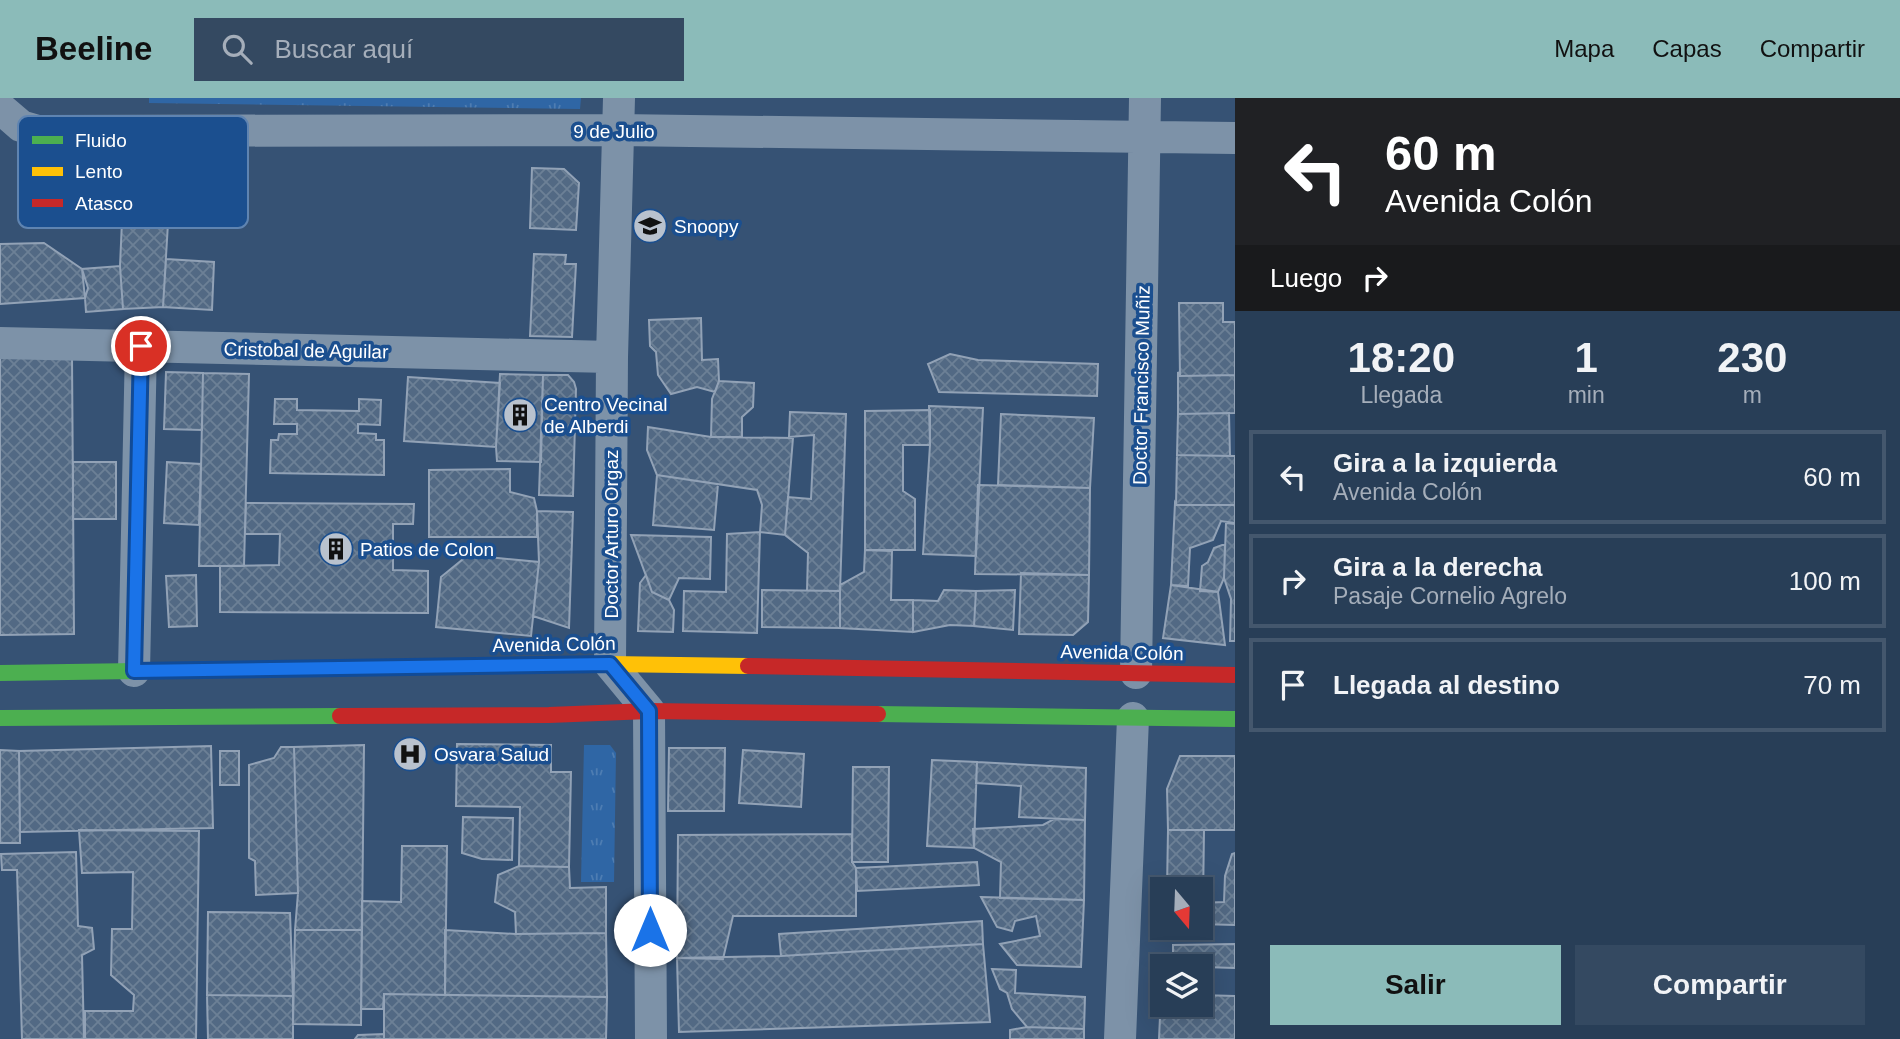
<!DOCTYPE html>
<html lang="es">
<meta charset="utf-8">
<style>
:root{--surface:#283e57;--page:#344961;--text:#f1f3f6;--muted:#a5aeba;--line:#44576d;--accent:#8bbbb9}
body{margin:0;font-family:Helvetica,sans-serif;background:var(--page);color:var(--text);height:100vh;display:flex;flex-direction:column;font-size:26px;white-space:nowrap}
*{box-sizing:border-box;margin:0}
p{font-size:23px;color:var(--muted)}
.icon{flex:none;width:38px;height:38px;fill:none;stroke:currentColor;stroke-width:2;stroke-linecap:round;stroke-linejoin:round}
.map{position:relative;flex:1;overflow:hidden}
.sheet{display:flex;flex-direction:column;background:var(--surface);width:665px}
.sheet>*{flex:none}
.banner{background:#202124;color:#fff;overflow:hidden}
.needle{width:46px;rotate:161deg}
.fabs{position:absolute;left:1150px;top:779px;display:grid;gap:14px}
.fabs a{display:grid;place-items:center;width:63px;height:63px;border-radius:0px;background:var(--surface);box-shadow:0 7px 28px #0002,0 0 0 2px var(--line);font-size:35px}
.pin{position:absolute;display:grid;place-items:center;width:60px;height:60px;color:#fff;margin:-30px;border:4px solid #fff;border-radius:50%;box-shadow:0 2px 7px #0007}
.me{position:absolute;width:77px;margin:-38px;rotate:0deg;stroke-linejoin:round;filter:drop-shadow(0 0 5px #0008)}
.turn{display:flex;align-items:center;gap:24px;height:147px;padding:0 35px;font-size:32px}
.turn .icon{width:91px;height:91px;stroke-width:2.5}
.turn b{display:block;font-size:49px;line-height:60px}
.then{display:flex;align-items:center;height:66px;padding:0 35px;background:#0003;gap:14px;font-size:26px}
.eta{display:flex;justify-content:space-evenly;align-items:center;height:119px;text-align:center}
.eta b{font-size:42px;font-weight:800;line-height:49px}
.cta{display:flex;gap:14px;margin-top:auto;padding:14px 35px}
.cta a{flex:1;height:80px;border-radius:0px;background:var(--accent);color:#111;font-size:28px;font-weight:800;line-height:80px;text-align:center}
.cta a+a{background:var(--page);color:var(--text)}
ul{padding:0;list-style:none}
li{display:flex;align-items:center;gap:21px;height:94px;margin:0 14px 10px;padding:0 21px;border:4px solid var(--line);border-radius:0px}
li div{flex:1}
li b{display:block;font-size:26px}
li em{font-style:normal}
header{display:flex;align-items:center;gap:42px;box-sizing:border-box;height:98px;padding:0 35px;background:var(--accent);color:#111}
header strong{font-size:33px}
nav{display:flex;gap:38px;margin-inline-start:auto;font-size:24px}
.search{width:490px;height:63px;background:var(--page);display:flex;align-items:center;gap:18px;box-sizing:border-box;padding:0 24px;border-radius:0px;color:var(--muted);font-size:26px}
main{display:flex;flex:1;min-height:0}
.map>svg:first-child{display:block}
</style>
<header>
<strong>Beeline</strong>
<div class="search"><svg class="icon" aria-label="search" viewBox="0 0 24 24"><circle cx="10" cy="10" r="6"/><path d="M15 15l6 6"/></svg>Buscar aquí</div>
<nav><a>Mapa</a><a>Capas</a><a>Compartir</a></nav>
</header>
<main>
<div class="map">
<svg width="1235" height="941" viewBox="0 0 1235 941">
<defs>
<pattern id="park-tufts" width="24" height="20" patternUnits="userSpaceOnUse" patternTransform="scale(1.75)"><rect width="24" height="20" fill="#2f66a5"/><path d="M3 7l-1-3M5 7V3M7 7l1-3M15 17l-1-3M17 17v-4M19 17l1-3" fill="none" stroke="#4e7db2"/></pattern>
<pattern id="building-cross-hatch" width="8" height="8" patternUnits="userSpaceOnUse" patternTransform="scale(1.75)"><rect width="8" height="8" fill="#526984"/><path d="M0 0l8 8M0 8l8-8" fill="none" stroke="#6c8096"/></pattern>
</defs>
<rect width="100%" height="100%" fill="#365274"/>
<path fill="url(#park-tufts)" d="M149 0H581L580 11 149 5Z
M584 647H610L616 655 614 784H581Z"/>
<path fill="url(#building-cross-hatch)" stroke="#92a2b6" stroke-width="2" d="M532 70 564 71 579 85 576 132 530 130Z
M122 123 168 125 163 209 123 211 120 168Z
M44 145 82 171 85 200 0 206V146Z
M534 156 566 157 565 166H576L572 239 530 238Z
M166 161 214 164 212 212 163 209Z
M120 168 123 211 86 214 85 200 88 190 82 171Z
M1179 205H1223V224H1235V277L1180 278Z
M701 220 702 262 718 261 719 283 715 294 697 289 671 296 658 277 656 254 650 248 649 222Z
M950 256 978 262 1098 266 1097 298 939 294 928 266Z
M72 259 74 536 0 537V260Z
M166 274 203 275 202 332 164 331Z
M1178 274 1180 278 1235 277V315L1178 316Z
M203 275 249 276 244 468H199Z
M500 276 543 277 541 364 497 363 496 349Z
M543 277H568L574 284 576 291 573 398 539 397Z
M408 279 500 285 496 349 404 343Z
M719 283 754 285 753 309 742 319V339H711L712 301Z
M275 301H297V312L359 313V301L381 302 380 327 358 326V335L376 336V342H384V377L270 375 271 342H278L279 336H297V326H274Z
M929 308 983 310 976 458 923 456 930 347Z
M930 312V347H903V393L915 401V452H865V313Z
M790 314 846 316 840 493H807L808 455 785 437 788 399 811 401 814 337 789 339Z
M1229 315 1230 358 1177 357 1178 316Z
M1001 316 1094 320 1090 390 998 387Z
M648 329 711 339 793 340 785 437 760 434 762 407 757 392 657 377 647 352Z
M1177 357 1235 358V407H1176Z
M73 364H116V421H73Z
M167 364 201 366 199 427 164 425Z
M510 371V394L534 400 537 413V439H429V372Z
M657 377 718 386 714 432 653 427Z
M978 387 1090 390 1089 477 975 476Z
M246 405 414 406 413 426H393V472L428 473V515L220 514V468L279 467 280 436H245Z
M1175 405 1176 407H1235V425L1221 423 1213 442 1190 450 1188 488 1171 487Z
M537 413 573 414 569 530 533 518 539 464Z
M1226 425 1235 426V543H1230L1231 501 1224 480Z
M760 434 757 535 683 533 684 493 726 494 727 436Z
M631 437 711 439 710 481 679 480 669 502 652 494Z
M1225 446 1224 480 1218 494 1200 493 1202 468 1208 464 1214 450Z
M865 452 892 453 891 502H913V534L840 530V487L864 474Z
M468 457 539 464 531 538 436 529 441 479Z
M1021 475 1089 477 1088 524 1073 537 1019 536Z
M196 477 197 528 169 529 166 478Z
M646 477 652 494 669 502 674 512 673 534 638 533 640 485Z
M1171 487 1218 494 1225 547 1163 540Z
M762 492 840 493V530L762 529Z
M944 492 976 493 974 528 950 527 913 534V502L938 503Z
M1015 492 1013 532 974 528 976 493Z
M457 646 551 647V674H571L569 769 519 768 520 709 456 708Z
M364 647 362 832H295L298 795 294 649Z
M211 648 213 730 20 734 19 653Z
M281 649H294L298 795 256 797 255 763 249 760V667L274 660Z
M669 650H725L724 713H668Z
M0 652 19 653 20 745H0Z
M743 652 804 656 801 709 739 705Z
M220 653H239V687H220Z
M1180 658H1235V732H1168L1167 691Z
M932 662 977 664 974 750 927 748Z
M977 664 1086 670 1085 722 1019 719 1021 688 976 685Z
M853 669H889L888 764H852Z
M463 719 513 720 512 762 482 761 462 755Z
M1054 721 1085 722 1084 802 1000 800 1001 764 974 750 973 731 1043 727Z
M79 732 199 733 196 941H85V913H133L134 897 111 877 112 831H132L133 774 82 775Z
M1168 732H1204L1203 805H1200V791H1167Z
M852 736V764L856 770V818H733L723 861 677 860 678 737Z
M402 748H447L445 897 384 896 383 911H361L362 803 401 804Z
M76 754 78 828 92 830 94 851 82 857 84 941H22L17 772H2L1 756Z
M1235 755V827L1200 826V805L1224 804 1225 778 1232 756Z
M977 764 979 787 857 793 856 770Z
M519 768 569 769 570 790 606 789V835L516 836 515 814 495 804 498 777Z
M981 799 1084 802 1081 869 1017 867 1000 846 1040 838 1036 818 1015 823 1012 833 997 829Z
M208 814 290 815 293 898 207 897Z
M982 823 983 846 781 858 779 836Z
M295 832H362L361 927 293 926Z
M445 832 516 836 606 835 607 899 445 897Z
M983 846 990 924 679 934 677 860 781 858Z
M1235 846V870L1173 868V847Z
M992 871 1016 872 1015 895 1085 899 1084 931 1027 929 1012 911 1007 895 1000 891Z
M384 896 607 899 606 941H384Z
M1161 896 1162 906H1200V897L1235 898V941H1159Z
M207 897 293 898V941H208Z
M1027 929 1084 931V941H1010V932Z
M384 936V941H355L358 937Z"/>
<g fill="none" stroke-linecap="round" stroke-linejoin="round">
<path stroke="#7d92a8" stroke-width="32" d="M619 0 612 259 610 566 649 613 651 941
M0 10 21 28 38 33 618 32 1235 40
M0 245 612 259
M134 573 141 248
M1136 575 1145 0
M1120 941 1133 620"/>
<path stroke="#4caf50" stroke-width="16" d="M0 575 268 571
M878 616 1235 621
M0 620 340 618"/>
<path stroke="#ffc107" stroke-width="16" d="M268 571 610 566 748 568"/>
<path stroke="#c62828" stroke-width="16" d="M748 568 1235 577
M340 618 549 617 649 613 878 616"/>
</g>
<g fill="none" stroke-linecap="round" stroke-linejoin="round">
<g stroke="#114b97" stroke-width="18">
<path id="route" d="M141 248 134 573 610 566 649 613 650 832"/>
</g>
<use href="#route" stroke="#1a73e8" stroke-width="12"/>
</g>
<defs>
<g id="school-disc" transform="scale(1.75)"><circle r="9.5" fill="#b9c2ce" stroke="#1b4f8f"/><path d="M0-5L7-2L0 1L-7-2ZM-4 1L0 2.5L4 1V4Q0 6-4 4Z" fill="#111"/></g>
<g id="building-disc" transform="scale(1.75)"><circle r="9.5" fill="#b9c2ce" stroke="#1b4f8f"/><path d="M-4-6H4V6H1V3H-1V6H-4ZM-2.5-4.3h1.7v1.8h-1.7ZM.8-4.3h1.7v1.8H.8ZM-2.5-1h1.7V.8h-1.7ZM.8-1h1.7V.8H.8Z" fill="#111"/></g>
<g id="hospital-disc" transform="scale(1.75)"><circle r="9.5" fill="#b9c2ce" stroke="#1b4f8f"/><path d="M-5-5h3v3.5h4V-5h3V5h-3V1.5h-4V5h-3Z" fill="#111"/></g>
</defs>
<g fill-rule="evenodd">
<use href="#school-disc" x="650" y="128"/>
<use href="#building-disc" x="520" y="317"/>
<use href="#building-disc" x="336" y="451"/>
<use href="#hospital-disc" x="410" y="656"/>
</g>
<g text-anchor="middle" stroke-width="7" stroke-linejoin="round" paint-order="stroke">
<g font-size="19" fill="#fff" stroke="#1b4f8f">
<text x="614" y="40">9 de Julio</text>
<text transform="translate(306 252) rotate(1)" y="7">Cristobal de Aguilar</text>
<text transform="translate(1141 287) rotate(-89)" y="7">Doctor Francisco Muñiz</text>
<text transform="translate(611 436) rotate(-90)" y="7">Doctor Arturo Orgaz</text>
<text transform="translate(554 546) rotate(-1)" y="7">Avenida Colón</text>
<text transform="translate(1122 554) rotate(1)" y="7">Avenida Colón</text>
</g>
<g font-size="19" fill="#fff" stroke="#1b4f8f" text-anchor="start">
<text x="674" y="135">Snoopy</text>
<text x="544" y="313">Centro Vecinal<tspan x="544" dy="22">de Alberdi</tspan></text>
<text x="360" y="458">Patios de Colon</text>
<text x="434" y="663">Osvara Salud</text>
</g>
</g>
<rect x="18" y="18" width="230" height="112" rx="10" fill="#1b4f8f" stroke="#5f84b1" stroke-width="2"/>
<rect x="32" y="38" width="31" height="8" fill="#4caf50"/>
<rect x="32" y="69" width="31" height="9" fill="#ffc107"/>
<rect x="32" y="101" width="31" height="8" fill="#c62828"/>
<g font-size="19" fill="#fff">
<text x="75" y="49">Fluido</text>
<text x="75" y="80">Lento</text>
<text x="75" y="112">Atasco</text>
</g>
</svg>
<div class="fabs">
<a><svg class="needle" viewBox="-14 -14 28 28"><path d="M0-13l5 13h-10z" fill="#e53935"/><path d="M0 13l5-13h-10z" fill="#a5aeba"/></svg></a>
<a><svg class="icon" aria-label="layers" viewBox="0 0 24 24"><path d="M12 4l9 5-9 5-9-5zM3 14l9 5 9-5"/></svg></a>
</div>
<div class="pin" style="left:141px;top:248px;background:#d93025"><svg class="icon" aria-label="arrive" viewBox="0 0 24 24"><path d="M6 21V4h12l-3 4 3 4H6"/></svg></div>
<svg class="me" style="left:650px;top:832px" viewBox="-20 -20 40 40"><circle r="19" fill="#fff"/><path d="M0-13L10 11 0 6-10 11z" fill="#1a73e8"/></svg>
</div>
<section class="sheet">
<div class="banner">
<div class="turn"><svg class="icon" aria-label="left" viewBox="0 0 24 24"><path d="M17 20v-9H6M10 6l-5 5 5 5"/></svg><div><b>60 m</b>Avenida Colón</div></div>
<div class="then">Luego<svg class="icon" aria-label="right" viewBox="0 0 24 24"><path d="M7 20v-9h11M14 6l5 5-5 5"/></svg></div>
</div>
<div class="eta">
<div><b>18:20</b><p>Llegada</p></div>
<div><b>1</b><p>min</p></div>
<div><b>230</b><p>m</p></div>
</div>
<ul>
<li><svg class="icon" aria-label="left" viewBox="0 0 24 24"><path d="M17 20v-9H6M10 6l-5 5 5 5"/></svg><div><b>Gira a la izquierda</b><p>Avenida Colón</p></div><em>60 m</em></li>
<li><svg class="icon" aria-label="right" viewBox="0 0 24 24"><path d="M7 20v-9h11M14 6l5 5-5 5"/></svg><div><b>Gira a la derecha</b><p>Pasaje Cornelio Agrelo</p></div><em>100 m</em></li>
<li><svg class="icon" aria-label="arrive" viewBox="0 0 24 24"><path d="M6 21V4h12l-3 4 3 4H6"/></svg><div><b>Llegada al destino</b></div><em>70 m</em></li>
</ul>
<div class="cta"><a>Salir</a><a>Compartir</a></div>
</section>
</main>
